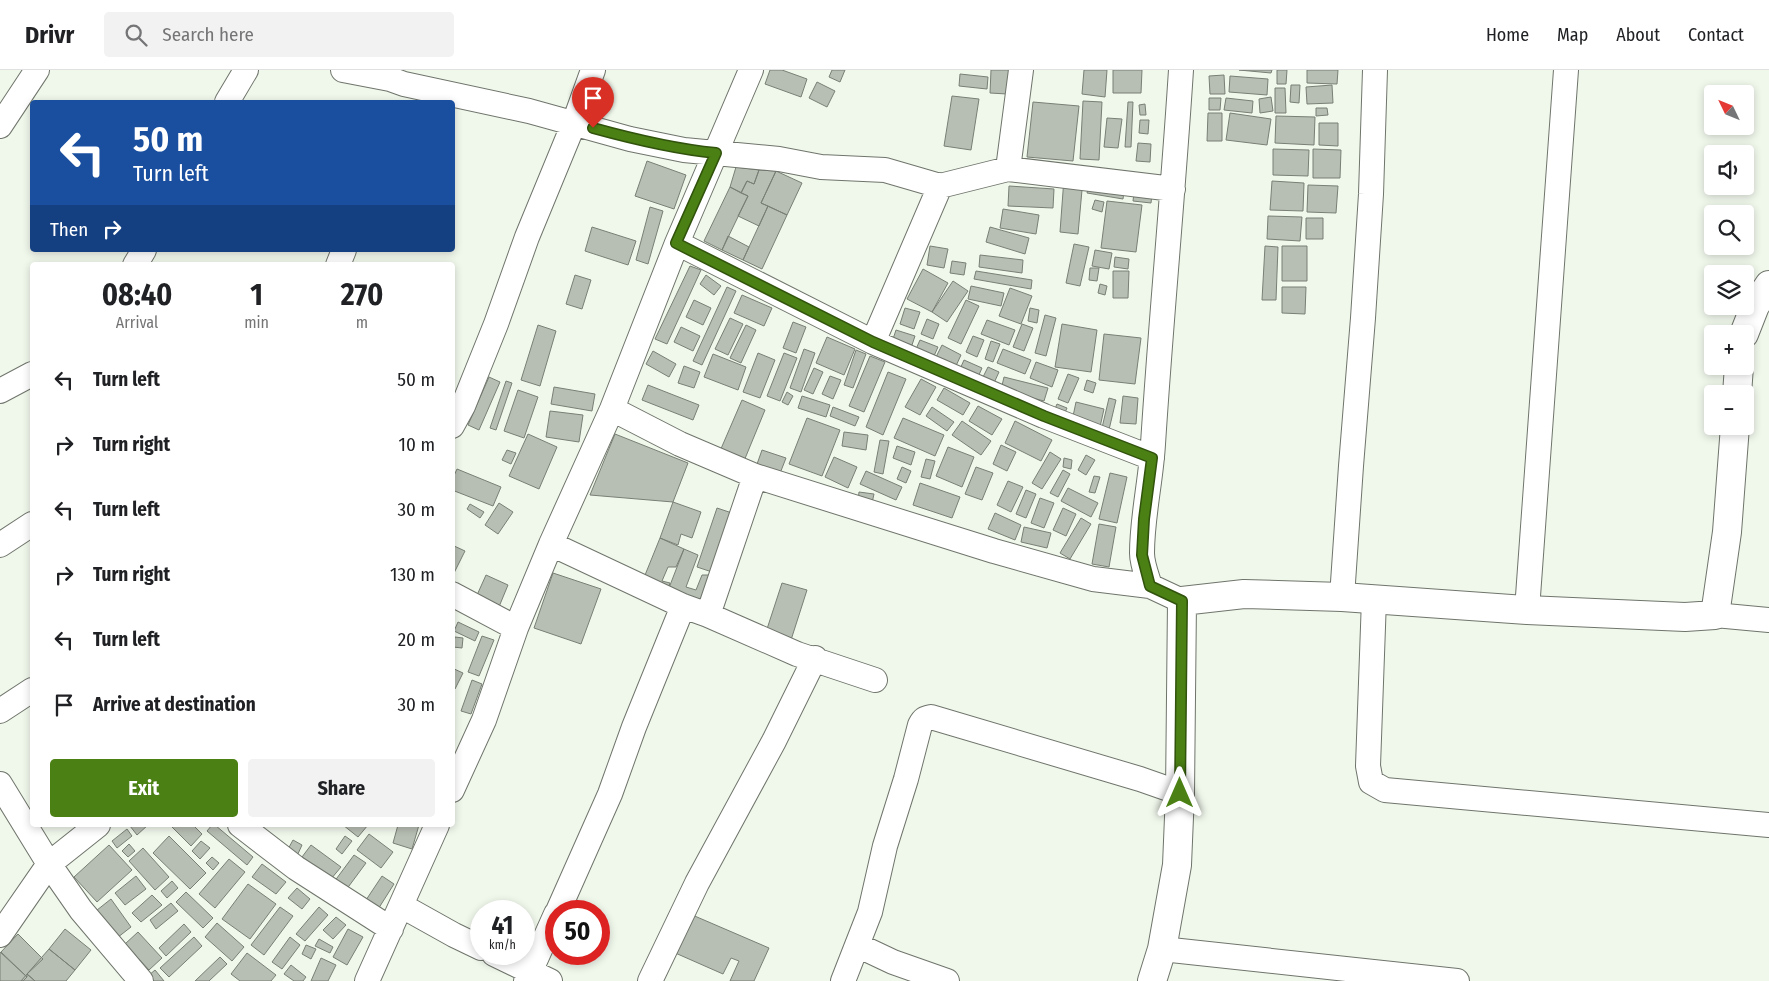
<!DOCTYPE html>
<meta charset="utf-8">
<style>
:root{--surface:#fff;--page:#f2f2f2;--text:#202124;--muted:#757577;--line:#e0e0e0;--accent:#4b8014}
body{margin:0;font-family:"Fira Sans Condensed",sans-serif;background:var(--page);color:var(--text);height:100vh;display:flex;flex-direction:column;font-size:19px;white-space:nowrap}
*{box-sizing:border-box;margin:0}
p{font-size:16px;color:var(--muted)}
.icon{flex:none;width:28px;height:28px;fill:none;stroke:currentColor;stroke-width:2;stroke-linecap:round;stroke-linejoin:round}
.map{position:relative;flex:1;overflow:hidden}
.side{position:absolute;left:30px;top:192px;width:425px;height:565px;display:flex;flex-direction:column;background:var(--surface);border-radius:5px;box-shadow:0 2px 8px #0003}
.side>*{flex:none}
.guide{position:absolute;left:30px;top:30px;width:425px;height:152px;border-radius:5px;box-shadow:0 2px 8px #0003;background:#1a4fa0;color:#fff;overflow:hidden}
.needle{width:32px;rotate:313deg}
.fabs{position:absolute;left:1704px;top:15px;display:grid;gap:10px}
.fabs a{display:grid;place-items:center;width:50px;height:50px;border-radius:5px;background:var(--surface);box-shadow:0 2px 8px #0003;font-size:25px}
.speed{position:absolute;left:470px;top:830px;display:flex;gap:10px;font-size:25px;font-weight:700;text-align:center}
.speed>*{display:grid;place-content:center;width:65px;height:65px;border-radius:50%;background:var(--surface);box-shadow:0 2px 8px #0003;line-height:1}
.speed small{font-size:12px;font-weight:400}
.speed .limit{border:8px solid #d22;background:#fff;color:#111}
.pin{position:absolute;display:grid;place-items:center;width:42px;height:42px;color:#fff;margin:-51px -21px;border-radius:50% 50% 50% 0;rotate:-45deg;box-shadow:0 0 5px #0007}
.pin .icon{rotate:45deg}
.me{position:absolute;width:55px;margin:-28px;rotate:0deg;stroke-linejoin:round;filter:drop-shadow(0 0 4px #0008)}
.turn{display:flex;align-items:center;gap:18px;height:105px;padding:0 20px;font-size:22px}
.turn .icon{width:65px;height:65px;stroke-width:2.5}
.turn b{display:block;font-size:35px;line-height:42px}
.then{display:flex;align-items:center;height:48px;padding:0 20px;background:#0003;gap:10px;font-size:19px}
.eta{display:flex;justify-content:space-evenly;align-items:center;height:85px;text-align:center}
.eta b{font-size:30px;font-weight:700;line-height:35px}
.cta{display:flex;gap:10px;margin-top:auto;padding:10px 20px}
.cta a{flex:1;height:58px;border-radius:5px;background:var(--accent);color:#fff;font-size:20px;font-weight:700;line-height:58px;text-align:center}
.cta a+a{background:var(--page);color:var(--text)}
ul{padding:0;list-style:none}
li{display:flex;align-items:center;gap:15px;height:65px;padding:0 20px}
li div{flex:1}
li b{display:block;font-size:19px}
li em{font-style:normal}
header{display:flex;align-items:center;gap:30px;box-sizing:border-box;height:70px;padding:0 25px;background:var(--surface);border-bottom:1px solid var(--line)}
header strong{font-size:24px}
nav{display:flex;gap:28px;margin-inline-start:auto;font-size:18px}
.search{width:350px;height:45px;background:var(--page);display:flex;align-items:center;gap:12px;box-sizing:border-box;padding:0 18px;border-radius:5px;color:var(--muted);font-size:19px}
.map>svg:first-child{display:block}
</style>
<header>
<strong>Drivr</strong>
<div class="search"><svg class="icon" aria-label="search" viewBox="0 0 24 24"><circle cx="10" cy="10" r="6"/><path d="M15 15l6 6"/></svg>Search here</div>
<nav><a>Home</a><a>Map</a><a>About</a><a>Contact</a></nav>
</header>
<div class="map">
<svg width="1769" height="911" viewBox="0 0 1769 911">
<rect width="100%" height="100%" fill="#f0f7eb"/>
<path fill="#b7beb3" stroke="#797f75" d="M770 0H782L807 9 801 27 765 14Z
M832 0H845L840 12 829 7Z
M991 0H1009L1007 24 990 23Z
M1084 0H1107L1105 27 1082 24Z
M1113 0H1142L1141 23H1113Z
M1239 0H1272L1271 3Z
M1277 0H1287L1286 14H1277Z
M1307 0H1338L1337 14 1307 13Z
M960 4 988 7 987 19 959 16Z
M1224 5 1225 24H1210L1209 6Z
M1230 6 1268 9 1267 25 1229 22Z
M817 12 835 21 827 37 809 28Z
M1291 15H1300L1299 33 1290 32Z
M1332 15 1333 33 1307 34 1306 17Z
M1275 18H1285L1286 43H1275Z
M952 26 979 29 971 80 944 76Z
M1271 27 1273 41 1260 43 1259 29Z
M1209 28H1221L1220 40H1209Z
M1226 28 1253 31 1252 43 1224 40Z
M1083 31 1102 32 1099 90 1080 89Z
M1033 32 1079 36 1073 91 1027 87Z
M1128 32H1133L1131 77H1125Z
M1145 34 1146 45H1140L1139 35Z
M1316 38H1327L1328 45 1316 46Z
M1208 43H1222V71H1207Z
M1230 43 1271 49 1267 75 1226 70Z
M1276 46 1315 47 1314 75 1275 73Z
M1107 48 1122 49 1118 78 1104 77Z
M1140 50H1149L1148 64 1139 63Z
M1319 53H1338V76L1319 75Z
M1138 73 1151 74 1150 92 1136 91Z
M1273 79 1309 80 1308 106 1273 105Z
M1313 79 1341 80 1340 108H1313Z
M647 91 686 105 674 139 635 126Z
M736 97 759 100 754 114 747 111 741 123 730 117Z
M759 100 776 101 761 133 768 136 759 156 738 146 748 126 741 123 747 111 754 114Z
M776 101 802 113 787 145 761 133Z
M1064 108 1083 109 1078 164 1060 162Z
M1272 111 1304 113 1303 141 1270 140Z
M1089 115 1124 121 1123 129 1087 123Z
M1308 115 1338 116 1336 143 1307 142Z
M1009 116 1054 119 1053 138 1008 136Z
M730 117 748 126 722 180 704 171Z
M1134 123 1152 124 1151 133 1133 131Z
M1095 130 1104 132 1102 142 1092 139Z
M1107 131 1142 135 1136 182 1101 178Z
M768 136 787 145 762 199 743 190Z
M650 137 663 141 648 194 636 190Z
M1003 139 1039 145 1036 164 1000 158Z
M1268 146 1302 147 1300 171 1267 169Z
M1306 148H1323V169H1306Z
M592 157 636 171 628 195 585 181Z
M990 157 1029 168 1025 184 986 172Z
M728 166 749 177 743 190 722 180Z
M1074 174 1089 177 1080 216 1066 213Z
M930 176 948 179 944 198 927 195Z
M1265 176 1278 177 1276 230H1262Z
M1282 176H1307V211H1282Z
M1095 180 1112 183 1109 199 1092 196Z
M980 185 1023 190 1022 203 979 197Z
M1115 187 1129 189 1128 199 1114 197Z
M952 191 966 193 964 205 950 203Z
M690 196 701 200 667 274 655 269Z
M1090 198H1099L1097 211 1089 210Z
M923 199 948 213 932 242 907 229Z
M976 201 1032 210 1031 219 974 209Z
M1113 201H1129L1128 228H1113Z
M575 205 591 210 582 239 566 234Z
M706 205 721 216 714 225 700 214Z
M953 211 968 221 947 252 932 242Z
M1100 214 1107 216 1105 225 1098 223Z
M971 216 1004 223 1001 236 968 229Z
M727 217 736 221 702 295 693 291Z
M1282 217H1306L1305 244 1282 243Z
M1010 218 1032 226 1021 254 999 246Z
M742 225 772 238 764 256 734 243Z
M694 230 711 238 703 255 686 247Z
M966 230 979 236 961 274 948 268Z
M905 238 920 242 914 259 900 254Z
M1030 238 1039 240 1037 253 1028 251Z
M1045 245 1056 248 1046 286 1035 283Z
M730 248 743 254 728 285 715 279Z
M927 249 939 254 933 269 921 264Z
M987 250 1015 260 1009 275 981 264Z
M793 252 806 257 796 283 783 278Z
M1022 254 1033 258 1024 281 1013 277Z
M1062 254 1097 260 1091 302 1055 297Z
M538 255 556 261 540 316 521 310Z
M746 255 756 260 741 293 730 288Z
M681 257 700 266 693 281 674 272Z
M896 260 915 266 912 275 893 269Z
M1104 264 1141 268 1135 314 1099 310Z
M973 266 984 270 977 287 966 282Z
M827 267 855 279 844 305 816 293Z
M920 270 938 277 934 286 916 279Z
M991 271 1000 274 993 292 985 289Z
M942 275 961 285 955 298 936 287Z
M804 279 815 283 801 322 790 318Z
M1003 279 1031 290 1025 304 997 293Z
M856 280 866 284 853 318 844 315Z
M653 281 676 294 669 307 646 294Z
M758 283 775 290 760 328 743 322Z
M784 283 797 288 780 331 767 326Z
M713 284 746 297 738 320 704 307Z
M870 286 885 292 864 342 849 336Z
M964 290 982 298 978 307 960 299Z
M1036 292 1058 300 1052 317 1030 308Z
M684 296 700 302 694 318 678 313Z
M988 297 999 302 994 313 983 307Z
M814 298 823 302 813 324 804 320Z
M888 302 906 309 883 365 866 357Z
M1068 304 1079 308 1068 333 1058 329Z
M830 306 841 310 833 329 822 324Z
M489 307 500 312 479 360 468 355Z
M1004 307 1048 318 1044 331 1001 320Z
M921 309 936 317 920 345 905 337Z
M1087 310 1096 313 1093 323 1084 320Z
M506 311 512 313 496 360 490 358Z
M648 315 699 335 693 350 642 330Z
M554 317 595 324 592 341 551 334Z
M944 318 970 333 963 345 937 330Z
M518 320 538 327 524 368 504 361Z
M787 322 793 326 788 335 782 332Z
M802 326 830 335 826 347 798 338Z
M1123 326 1138 328 1136 354 1120 353Z
M1109 328 1116 330 1108 364 1101 362Z
M742 330 765 340 744 391 720 381Z
M1076 332 1104 339 1100 357 1072 351Z
M1057 334 1067 338 1064 345 1054 341Z
M978 336 1002 349 992 365 969 351Z
M833 337 859 347 855 356 830 346Z
M932 337 954 352 947 361 926 346Z
M550 341 583 345 579 372 546 367Z
M807 348 840 360 822 406 789 394Z
M903 348 944 365 935 386 894 368Z
M962 351 991 371 981 385 952 365Z
M1015 351 1052 370 1041 391 1005 373Z
M844 362 868 365 866 380 842 376Z
M528 364 557 377 539 419 509 406Z
M615 364 688 393 673 432 590 425Z
M880 370 889 371 883 404 874 402Z
M1001 375 1016 382 1007 401 993 394Z
M897 376 915 382 911 395 893 388Z
M948 377 974 387 962 417 936 406Z
M507 380 516 383 511 394 502 390Z
M762 380 786 388 779 406 756 397Z
M1050 382 1061 389 1042 419 1032 413Z
M1086 385 1095 390 1086 405 1078 400Z
M834 387 857 397 848 418 825 407Z
M1064 388 1072 390 1071 399 1063 397Z
M926 389 935 391 930 409 921 407Z
M902 397 911 401 906 413 897 409Z
M976 397 993 403 982 430 965 424Z
M457 399 501 417 493 436 452 420V410Z
M1063 400 1070 404 1058 427 1050 423Z
M866 401 902 417 896 430 860 414Z
M1110 403 1127 407 1117 453 1099 449Z
M1094 406 1100 407 1095 423 1089 422Z
M1008 411 1023 417 1011 442 997 435Z
M920 413 960 427 952 448 913 435Z
M1068 418 1098 433 1091 447 1061 431Z
M1026 420 1036 424 1026 448 1016 444Z
M859 422 874 424 872 433 858 431Z
M1040 428 1054 433 1044 458 1031 453Z
M673 432 701 442 692 468 681 464 678 475 660 468Z
M499 433 513 442 498 464 485 455Z
M470 434 484 442 480 448 467 439Z
M717 438 735 444 715 503 697 497Z
M1063 438 1076 444 1066 466 1053 460Z
M995 443 1021 455 1015 470 988 459Z
M1081 448 1091 454 1070 489 1060 483Z
M1099 454 1116 457 1109 497 1092 494Z
M1024 457 1051 463 1047 478 1021 472Z
M660 468 684 479 676 497H668L662 511 670 513 667 523 641 515Z
M452 475 465 481 452 507Z
M684 479 698 485 686 517 696 520 702 505H711L699 535 667 523Z
M553 503 601 519 581 574 534 558Z
M486 505 508 515 496 544 473 534Z
M782 513 807 520 791 570 766 562Z
M458 552 479 562 475 571 454 561Z
M482 566 494 570 479 606 468 602Z
M455 567 463 568 462 578 453 577Z
M452 598 463 603 455 619 452 617Z
M472 610 482 614 471 644 461 641Z
M131 755H148L137 765 130 756Z
M170 755H193L202 764 191 776Z
M212 755H215L253 787 247 795 207 761Z
M343 755H368L358 767Z
M398 755H419L412 779 393 773Z
M127 759 132 766 117 778 112 771Z
M369 764 393 782 381 798 357 780Z
M169 766 206 803 190 819 153 783Z
M345 766 352 771 342 784 336 779Z
M293 770 302 775 297 786 287 781Z
M201 771 210 778 200 789 192 781Z
M129 774 135 781 128 787 122 781Z
M109 775 132 800 97 832 74 807Z
M311 775 341 797 331 809 302 787Z
M143 778 169 807 155 820 129 791Z
M354 785 366 793 346 820 334 812Z
M212 787 219 793 213 800 206 793Z
M229 789 245 802 215 838 199 824Z
M262 794 286 812 276 824 252 807Z
M136 806 146 819 125 835 115 823Z
M382 806 394 814 375 844 362 836Z
M172 811 178 818 167 828 161 821Z
M248 814 276 834 250 869 222 849Z
M297 818 310 829 302 839 288 828Z
M186 822 213 848 203 858 176 832Z
M152 825 162 835 141 852 132 843Z
M111 829 131 857 113 871 92 844Z
M171 833 178 841 156 859 150 850Z
M280 837 293 846 264 885 251 875Z
M319 837 328 845 305 871 296 864Z
M690 844 769 878 754 911H730L739 891 731 888 723 904 673 882Z
M336 847 346 855 333 869 323 860Z
M217 853 244 877 232 891 205 867Z
M184 854 191 862 166 886 159 878Z
M65 859 91 880 75 900 49 879Z
M348 859 363 867 347 895 333 887Z
M138 862 162 888 149 900 125 874Z
M18 864 43 889 27 904V907L1 882Z
M194 867 202 876 169 907 160 898Z
M290 867 300 875 282 899 272 892Z
M319 869 333 877 330 883 315 876Z
M306 875 316 879 311 889 302 884Z
M49 879 75 900 66 911H35L27 904Z
M0 882 27 907 23 911H0Z
M247 883 276 905 271 911H240L231 904Z
M220 887 227 894 209 911H195Z
M321 888 336 895 328 911H311Z
M291 895 306 907 303 911H294L284 904Z
M155 900 164 911H151L148 906Z
M27 904 35 911H21Z"/>
<g fill="none" stroke-linecap="round" stroke-linejoin="round">
<g stroke="#6f756b" stroke-width="26">
<path id="street" d="M343 0 390 9 404 14 529 41 630 69 684 80 779 89 821 97 885 100 940 116 1008 99 1173 119
M227 32 246 0
M0 56 37 0
M1008 99 1021 0
M677 173 873 272 1044 346 1152 388
M135 195 144 180
M338 195 344 180
M873 272 940 116
M0 321 32 304
M612 339 680 374 755 406 994 481 1093 509 1150 516 1182 531
M452 356 463 336 496 254 527 167 574 53 593 0
M551 474 683 536 708 545 797 584 875 610
M0 475 32 454
M1150 516C1147 506 1142 494 1142 483 1142 447 1151 410 1153 374 1161 249 1173 125 1181 0
M452 524 516 558
M1342 527 1351 396 1363 248 1371 124 1375 0
M1374 529 1368 696 1371 712 1385 720 1769 755
M1527 540 1566 0
M708 545 755 406
M1715 545 1769 550
M0 641 32 620
M0 714 49 794 81 840 141 911
M452 720 484 650 516 558 551 474 612 339 677 173 751 0
M240 755 296 798 391 859
M402 836 454 865 481 878
M558 841 610 724 634 657 683 536
M0 865 49 794 98 755
M857 875 893 892 947 911
M1162 879 1457 911
M494 884 550 911
M367 911 437 755
M526 911 556 844
M650 911 697 813 774 671 815 588
M843 911 870 842 885 776 906 709 920 655C923 649 925 648 931 647L1140 709 1180 723"/>
</g>
<g stroke="#6f756b" stroke-width="30">
<path id="secondary" d="M1744 264 1755 236 1769 215
M1737 324 1739 296
M1152 911 1162 879 1177 795 1180 723 1182 531 1244 524 1342 527 1527 540 1685 547 1715 545 1727 462 1735 356"/>
</g>
<use href="#street" stroke="#fff" stroke-width="24"/>
<use href="#secondary" stroke="#fff" stroke-width="28"/>
</g>
<g fill="none" stroke-linecap="round" stroke-linejoin="round">
<g stroke="#31530d" stroke-width="12">
<path id="route" d="M593 58C633 69 674 79 716 83L676 173 873 272 1044 346 1152 388 1144 449 1142 485 1150 516 1182 531 1180 723"/>
</g>
<use href="#route" stroke="#4b8014" stroke-width="9"/>
</g>
</svg>
<div class="fabs">
<a><svg class="needle" viewBox="-14 -14 28 28"><path d="M0-13l5 13h-10z" fill="#e53935"/><path d="M0 13l5-13h-10z" fill="#757577"/></svg></a>
<a><svg class="icon" aria-label="sound" viewBox="0 0 24 24"><path d="M4 9h4l5-4v14l-5-4H4zM17 9q2 3 0 6"/></svg></a>
<a><svg class="icon" aria-label="search" viewBox="0 0 24 24"><circle cx="10" cy="10" r="6"/><path d="M15 15l6 6"/></svg></a>
<a><svg class="icon" aria-label="layers" viewBox="0 0 24 24"><path d="M12 4l9 5-9 5-9-5zM3 14l9 5 9-5"/></svg></a>
<a>+</a>
<a>−</a>
</div>
<div class="speed"><div>41<small>km/h</small></div><div class="limit">50</div></div>
<div class="pin" style="left:593px;top:58px;background:#d93025"><svg class="icon" aria-label="arrive" viewBox="0 0 24 24"><path d="M6 21V4h12l-3 4 3 4H6"/></svg></div>
<svg class="me" style="left:1180px;top:723px" viewBox="-20 -20 40 40"><path d="M0-17L14 15 0 8-14 15z" fill="#4b8014" stroke="#fff" stroke-width="4"/></svg>
<div class="guide">
<div class="turn"><svg class="icon" aria-label="left" viewBox="0 0 24 24"><path d="M17 20v-9H6M10 6l-5 5 5 5"/></svg><div><b>50 m</b>Turn left</div></div>
<div class="then">Then<svg class="icon" aria-label="right" viewBox="0 0 24 24"><path d="M7 20v-9h11M14 6l5 5-5 5"/></svg></div>
</div>
<section class="side">
<div class="eta">
<div><b>08:40</b><p>Arrival</p></div>
<div><b>1</b><p>min</p></div>
<div><b>270</b><p>m</p></div>
</div>
<ul>
<li><svg class="icon" aria-label="left" viewBox="0 0 24 24"><path d="M17 20v-9H6M10 6l-5 5 5 5"/></svg><div><b>Turn left</b></div><em>50 m</em></li>
<li><svg class="icon" aria-label="right" viewBox="0 0 24 24"><path d="M7 20v-9h11M14 6l5 5-5 5"/></svg><div><b>Turn right</b></div><em>10 m</em></li>
<li><svg class="icon" aria-label="left" viewBox="0 0 24 24"><path d="M17 20v-9H6M10 6l-5 5 5 5"/></svg><div><b>Turn left</b></div><em>30 m</em></li>
<li><svg class="icon" aria-label="right" viewBox="0 0 24 24"><path d="M7 20v-9h11M14 6l5 5-5 5"/></svg><div><b>Turn right</b></div><em>130 m</em></li>
<li><svg class="icon" aria-label="left" viewBox="0 0 24 24"><path d="M17 20v-9H6M10 6l-5 5 5 5"/></svg><div><b>Turn left</b></div><em>20 m</em></li>
<li><svg class="icon" aria-label="arrive" viewBox="0 0 24 24"><path d="M6 21V4h12l-3 4 3 4H6"/></svg><div><b>Arrive at destination</b></div><em>30 m</em></li>
</ul>
<div class="cta"><a>Exit</a><a>Share</a></div>
</section>
</div>
